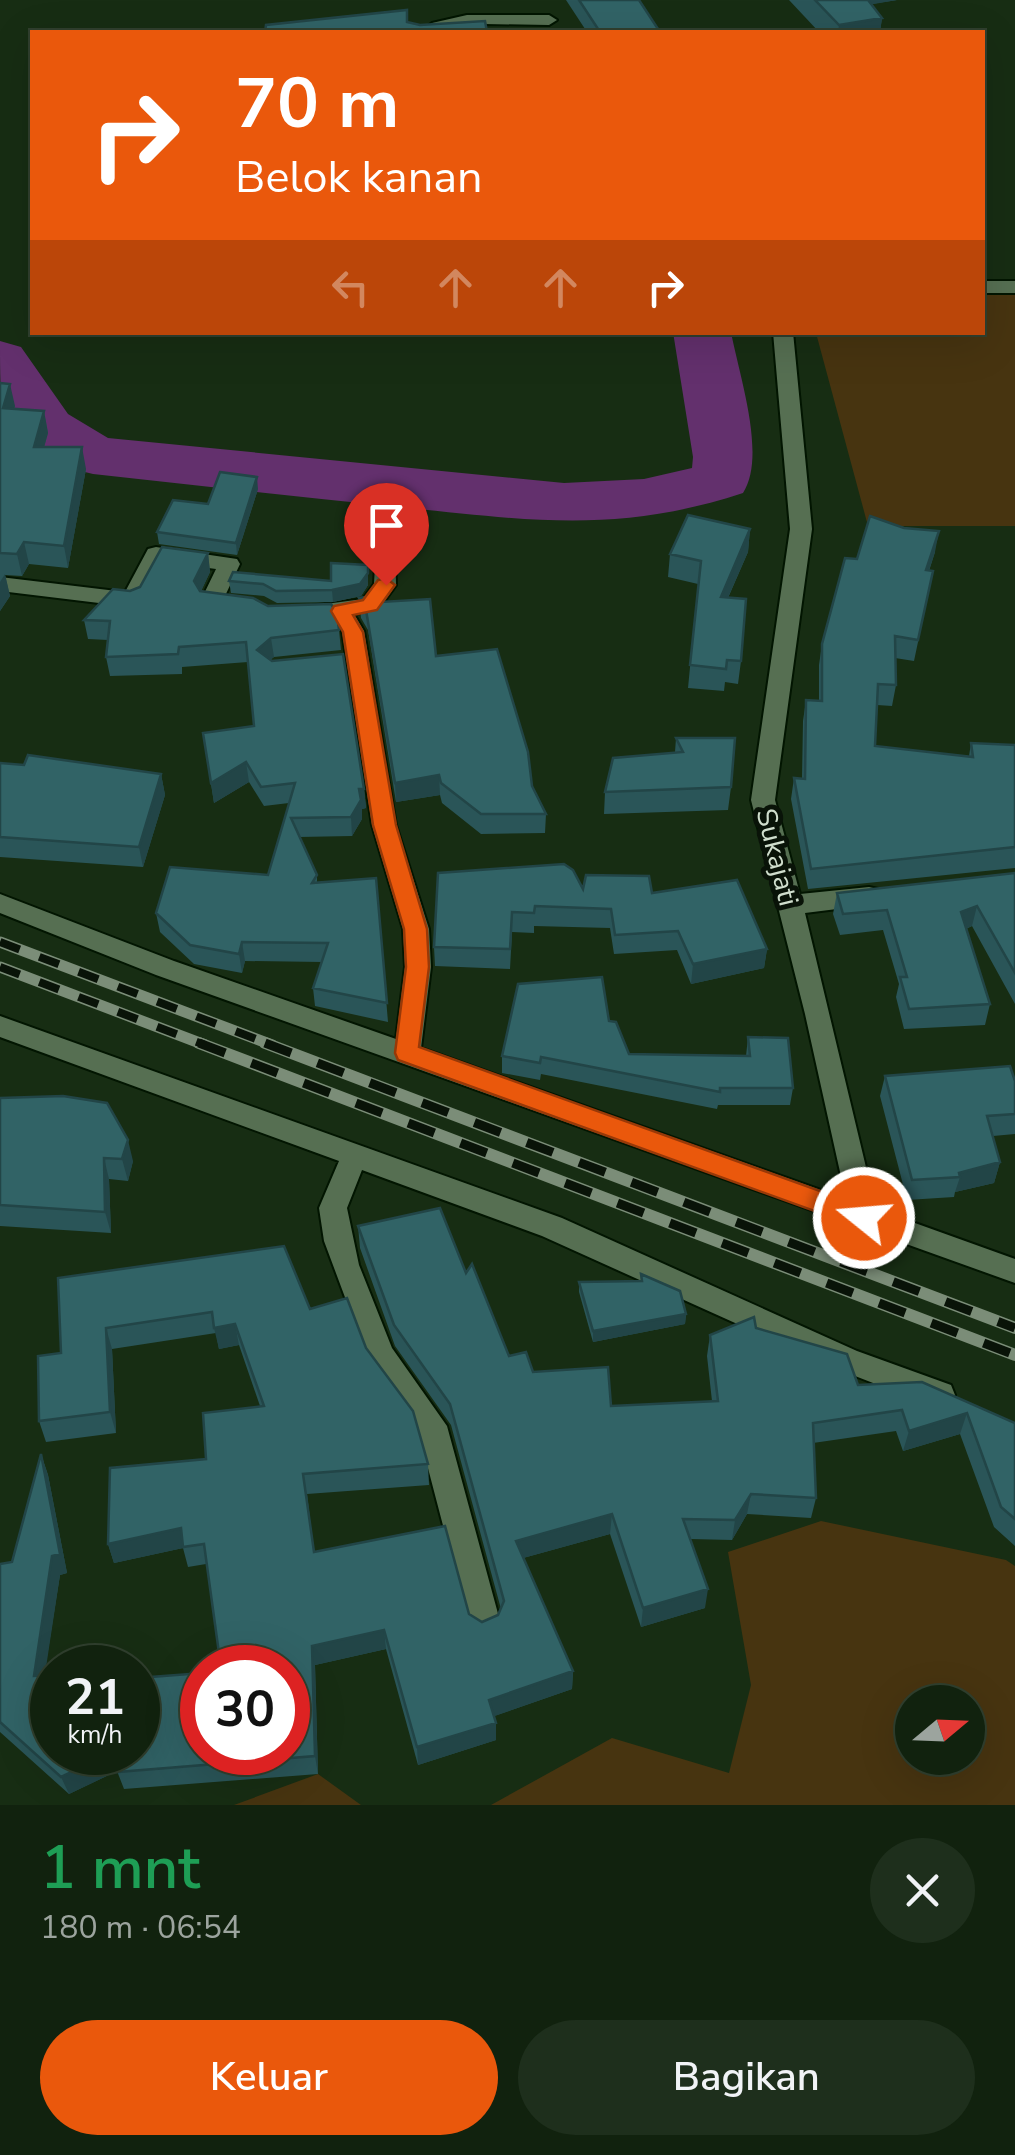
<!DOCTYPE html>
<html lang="id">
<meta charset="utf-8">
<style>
:root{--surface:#11220e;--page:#1e2f1c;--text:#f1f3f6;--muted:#9ca49e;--line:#303f2e;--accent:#ea580c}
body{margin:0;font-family:"Nunito Sans",sans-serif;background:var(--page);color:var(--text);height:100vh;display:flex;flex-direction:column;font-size:38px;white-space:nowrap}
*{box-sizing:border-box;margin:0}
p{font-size:32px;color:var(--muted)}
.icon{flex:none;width:55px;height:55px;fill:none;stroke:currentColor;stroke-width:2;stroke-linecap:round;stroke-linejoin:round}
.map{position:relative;height:1805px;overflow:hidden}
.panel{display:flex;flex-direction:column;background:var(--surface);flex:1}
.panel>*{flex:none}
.banner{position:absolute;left:30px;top:30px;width:955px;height:305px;border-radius:0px;box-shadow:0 10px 40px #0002,0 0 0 2px var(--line);background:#ea580c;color:#fff;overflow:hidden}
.needle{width:65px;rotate:71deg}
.controls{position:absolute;left:895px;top:1685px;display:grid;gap:20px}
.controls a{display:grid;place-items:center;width:90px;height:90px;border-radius:50%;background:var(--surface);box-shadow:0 10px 40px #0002,0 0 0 2px var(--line);font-size:50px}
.speed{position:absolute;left:30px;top:1645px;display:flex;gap:20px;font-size:50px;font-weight:700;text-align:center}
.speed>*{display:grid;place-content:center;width:130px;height:130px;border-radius:50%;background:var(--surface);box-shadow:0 10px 40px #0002,0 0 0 2px var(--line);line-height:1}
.speed small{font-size:25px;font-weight:400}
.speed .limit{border:15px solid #d22;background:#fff;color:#111}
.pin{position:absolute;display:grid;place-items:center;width:85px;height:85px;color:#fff;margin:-102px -42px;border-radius:50% 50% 50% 0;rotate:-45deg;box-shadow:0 0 10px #0007}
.pin .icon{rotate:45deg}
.me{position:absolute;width:110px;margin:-55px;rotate:287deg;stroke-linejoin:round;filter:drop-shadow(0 0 8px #0008)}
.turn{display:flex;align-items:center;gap:35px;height:210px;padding:0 40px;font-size:45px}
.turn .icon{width:130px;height:130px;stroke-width:2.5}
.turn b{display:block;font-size:70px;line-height:85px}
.lanes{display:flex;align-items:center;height:95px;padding:0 40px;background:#0003;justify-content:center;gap:50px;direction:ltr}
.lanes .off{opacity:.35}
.round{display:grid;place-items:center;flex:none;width:105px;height:105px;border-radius:52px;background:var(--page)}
.head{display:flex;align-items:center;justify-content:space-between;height:170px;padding:0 40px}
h1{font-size:60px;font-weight:600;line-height:75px;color:#1e9e55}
.primary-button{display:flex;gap:20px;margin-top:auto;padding:20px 40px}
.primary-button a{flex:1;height:115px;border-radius:60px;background:var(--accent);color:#fff;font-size:40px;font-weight:600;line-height:115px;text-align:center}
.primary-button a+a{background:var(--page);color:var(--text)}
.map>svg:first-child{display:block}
</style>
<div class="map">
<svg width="1015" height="1805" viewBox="0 0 1015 1805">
<rect width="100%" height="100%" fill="#172d13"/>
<path fill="#473410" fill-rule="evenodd" d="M983 292H1015V526H868L816 333 982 332Z
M821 1521 1006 1560 1015 1566V1805H491L612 1738 729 1773 751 1685 728 1552ZM912 1702H968V1758H912Z
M318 1774 361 1805H234Z"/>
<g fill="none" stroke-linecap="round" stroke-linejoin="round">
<path fill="#63306d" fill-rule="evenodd" d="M673 332H731C739 375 767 456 743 493 612 536 522 519 389 506 290 496 192 485 93 474 56 465 17 441 2 405 0 388 0 359 0 341L21 347 68 414 108 438 564 483 644 479 692 468 693 457Z"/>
<g stroke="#021501" stroke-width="4">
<path id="street" d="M467 15H549L557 20 549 25 485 24 420 32 432 23Z
M982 281H1015V293H982Z
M773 332H793L812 529 775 800 800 894 869 887 878 889 881 896 878 903 869 905 805 913 876 1209 1015 1259V1283L156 975 0 913V894L174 961 396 1039 405 967 403 929 372 825 342 631 334 617 303 621 292 614 303 607 363 599 374 584 376 547 387 540 395 542 396 585 378 610 354 614 364 631 396 825 429 929 431 967 421 1048 846 1199 805 1014 751 800 790 529Z
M156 547 237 559 240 564 225 596 240 599 243 604 240 609H211L200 602 216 569 163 562 140 605 132 607 0 591V577L125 592 148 549Z
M0 1016 562 1218 857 1351 951 1385 955 1395 951 1405 940 1409 837 1369 542 1236 362 1170 347 1208 359 1265 392 1348 447 1426 500 1621 495 1632 484 1637 473 1632 468 1621 418 1430 371 1367 324 1241 319 1208 339 1161 0 1037Z"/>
</g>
<use href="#street" fill="#566f52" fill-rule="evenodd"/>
<g stroke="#7b8d78" stroke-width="11">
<path id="rail-far1" d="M0 942 272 1045
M0 967 205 1045"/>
</g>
<g stroke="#7b8d78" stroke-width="12">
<path id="rail" d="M199 1043 1015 1355
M265 1043 1015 1328"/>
</g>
<use href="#rail-far1" stroke="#091308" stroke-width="8" stroke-dasharray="21" stroke-linecap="butt"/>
<use href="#rail" stroke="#091308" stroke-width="9" stroke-dasharray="28" stroke-linecap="butt"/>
</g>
<path fill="#2a5558" d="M566 0H639L660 32H587Z
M789 0H897L871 4 882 18 880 32H819Z
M0 383 15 406 14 409 44 411 48 433 44 447 86 469 68 568 29 564 22 576 5 575 10 596 0 611Z
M258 489 237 555 159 544 157 532 208 504Z
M904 528 935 552 929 571H933L914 661 895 658 896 685 892 706 877 705 875 746 969 756 971 743 1015 745V868L808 889 791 799 794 778 802 779 803 721 806 700 819 701V665L822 644 857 559Z
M750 529 748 552 728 598 741 661 738 684 725 682 724 691 688 688 698 584 668 577 670 554Z
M208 553 210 572 201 591 268 606 339 630 341 650 274 657 270 660 364 789 366 808 362 809V819L352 836 299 837 317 875V882L376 878 388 1022 315 1006 313 988 322 962 245 961 242 973 194 964 160 932 156 913 268 875 289 803 264 806 249 782 214 803 203 733 254 726 248 662 182 667V674L110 676 106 657 108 640 88 639 84 620 130 591Z
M368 565V585L361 596 333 602 277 603 264 596 231 593 229 581H331Z
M359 598 436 656 532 786 546 814 545 833 481 834 442 803 440 795 396 802 368 630 361 618Z
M676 738 731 787 728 810 604 814 605 792 675 752Z
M0 763 161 774 165 795 143 867 0 857Z
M438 873 583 889 652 893 767 949 764 968 691 984 677 950 614 954 610 928 534 926V933L512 932 510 969 435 966 434 947Z
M1015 873V1004L972 926 966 929 990 1004 985 1025 904 1029 896 997 899 984 883 930 840 935 833 914 837 893Z
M609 1021 629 1054 746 1056 748 1037 793 1088 790 1105H718L717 1109 541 1074 540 1080 502 1073V1056Z
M885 1076 1015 1081V1134L993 1136 1000 1162 994 1183 955 1192 954 1197 907 1200 880 1096Z
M0 1098 133 1161 128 1181 109 1179 111 1233 0 1226Z
M358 1226 466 1273 509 1356 533 1372 611 1406 712 1401 707 1356 710 1335 756 1328 858 1385 1015 1423V1546L994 1527 960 1434 903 1451 896 1431 813 1443 816 1498 811 1518 747 1514 732 1540 690 1539 705 1608 641 1627 610 1534 523 1558 573 1671 572 1689 494 1716 496 1723V1740L418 1765 386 1649 315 1665 318 1774 124 1789 117 1771 69 1794 0 1732V1564L12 1562 41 1454 48 1475 67 1573 60 1575 44 1676 52 1752H288L206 1564 188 1567 183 1548 114 1563 108 1544 206 1459 260 1406 239 1345 219 1349 216 1333 112 1349 116 1433 46 1442 39 1421 61 1353 58 1278 310 1309 366 1348 428 1464 429 1485 307 1494 314 1552 469 1614 482 1622 498 1615 501 1609 451 1425 395 1346 360 1248Z
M641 1274 686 1314 685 1324 593 1342 579 1292V1282L641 1281Z"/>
<path fill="#224547" d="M852 0H897L851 8Z
M882 18 880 32H838L839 25Z
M10 384 15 406 7 430 3 408Z
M44 411 48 433 38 469 34 447Z
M82 447 86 469 68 568 64 546Z
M257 477 258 489 237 555 236 543Z
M750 529 748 552 718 620 721 597Z
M939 531 935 552 922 591 926 570Z
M24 542 29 564 22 576 17 554Z
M208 553 210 572 197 600 194 581Z
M368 565V585L361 596 333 602 332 590Z
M5 574 10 596 0 611V582Z
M271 638 274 657 259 669 257 650Z
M246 762 249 782 214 803 211 783Z
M161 774 165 795 143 867 139 847Z
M439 775 440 795 396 802 395 783Z
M359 789H364L366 808 362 809V819L352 836 351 817Z
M977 906 972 926 956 933 961 912Z
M242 942 245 961 242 973 239 954Z
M767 949 764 968 691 984 693 964Z
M128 1140 133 1161 128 1181 122 1159Z
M104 1158 109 1179 111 1233 105 1212Z
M1000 1162 994 1183 955 1192 960 1177 959 1173Z
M686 1314 685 1324 593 1342V1331Z
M235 1324 239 1345 219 1349 214 1328Z
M106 1328 112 1349 116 1433 110 1412Z
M967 1413 960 1434 903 1451 909 1431Z
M41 1454 48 1475 67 1573 60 1575 42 1694 34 1676Z
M751 1494 747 1514 732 1540 735 1520Z
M612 1514 610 1534 516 1560V1541Z
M181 1528 183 1548 114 1563 108 1544Z
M708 1589 705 1608 641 1627 643 1608Z
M384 1630 386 1649 315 1665 318 1774 315 1756 312 1646Z
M573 1671 572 1689 489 1718V1700Z
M496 1723V1740L418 1765 417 1747Z
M114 1752H126L130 1765 69 1794 61 1777Z"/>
<path fill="#316366" stroke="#224547" stroke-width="2.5" d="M579 0H639L660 32H600Z
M815 0H868L882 18 839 25Z
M407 10V22L420 25 485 21 487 32H265L266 25Z
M0 383 10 384 3 408 44 411 34 447H82L64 546 24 542 17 554 0 553Z
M220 472 257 477 236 543 157 532 173 500 208 504Z
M688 515 750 529 721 597 746 599 741 661 727 660 726 669 690 665 701 561 670 554Z
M870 516 904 528 939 531 926 570 933 571 918 640 895 636 896 685 878 684 875 746 973 757 971 743 1015 745V847L811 869 794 778 805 779 806 700 822 701V644L845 558 857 559Z
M162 547 208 553 194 581 200 591 253 598 268 606 331 604 337 613 339 630 271 638 257 650 272 661 343 654 364 789H359L361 800 351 817 291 818 317 875 312 883 376 878 387 1003 313 988 328 943 242 942 239 954 190 945 156 913 170 867 268 875 295 783 261 787 246 762 211 783 203 733 254 726 246 642 179 647 178 654 106 657 110 621 84 620 113 589 130 591 140 587Z
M331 563 368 565V573L360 584 332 590 276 591 263 584 229 581 233 572 331 581Z
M366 597 365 603 430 599 436 656 497 649 528 752 532 786 546 814H481L441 783 439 775 395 783 366 610 359 598Z
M676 738H735L731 787 605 792 613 758 683 752Z
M28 755 161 774 139 847 0 837V763L24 765Z
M564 864 573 870 583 889 586 875 649 876 652 893 737 880 767 949 693 964 678 931 615 935 611 909 535 906 534 913 512 912 510 949 434 947 438 873Z
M1015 873V973L977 906 961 912 990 1004 909 1009 900 977H907L887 910 843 914 837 893Z
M602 977 609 1021 616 1022 629 1054 750 1056 748 1037 788 1038 793 1088H720V1092L541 1057 540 1063 502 1056 518 984Z
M1010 1066 1015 1081V1114L987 1116 1000 1162 959 1173 960 1177 912 1180 885 1076Z
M63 1096 107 1103 128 1140 122 1159 104 1158 105 1212 0 1205V1098Z
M440 1208 466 1273 472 1264 509 1356 526 1352 533 1372 608 1367 611 1406 718 1401 710 1335 754 1317 756 1328 847 1354 858 1385 922 1382 1015 1423V1519L1001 1507 967 1413 909 1431 902 1410 813 1423 816 1498 751 1494 735 1520 683 1519 708 1589 643 1608 612 1514 516 1541 573 1671 489 1700 496 1723 417 1747 384 1630 312 1646 315 1756 117 1772 123 1752H138V1678L202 1673V1752H288V1668H221L204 1544 183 1547 181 1528 108 1544 110 1468 206 1459 203 1413 264 1406 235 1324 214 1328 212 1312 106 1328 110 1412 39 1421 38 1356 61 1353 58 1278 284 1246 310 1309 347 1298 366 1348 413 1411 428 1464 303 1474 314 1552 445 1526 469 1614 482 1622 498 1615 504 1601 450 1404 394 1325 358 1226Z
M641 1274 680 1291 686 1314 593 1331 579 1282 642 1281Z
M41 1454 60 1554 52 1556 34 1676 52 1675V1752H114L61 1777 0 1722V1564L12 1562Z"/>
<path fill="#ea580c" stroke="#983908" stroke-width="2.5" d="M386 578 395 585 377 610 353 615 363 632 396 825 427 929 429 967 419 1047 873 1210 877 1218 873 1225 864 1229 398 1060 395 1053 406 967 404 929 373 825 343 632 331 611 334 606 363 600 378 580Z"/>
<g text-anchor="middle" stroke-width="10" stroke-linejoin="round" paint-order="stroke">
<g font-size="28" fill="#d0decd" stroke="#091308">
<text transform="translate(778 857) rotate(76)" y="10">Sukajati</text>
</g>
</g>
</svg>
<div class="controls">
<a><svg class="needle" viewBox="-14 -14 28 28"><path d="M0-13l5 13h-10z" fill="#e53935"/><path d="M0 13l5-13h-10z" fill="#9ca49e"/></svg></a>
</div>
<div class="speed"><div>21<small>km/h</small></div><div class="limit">30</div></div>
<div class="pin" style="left:386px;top:585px;background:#d93025"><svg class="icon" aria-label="arrive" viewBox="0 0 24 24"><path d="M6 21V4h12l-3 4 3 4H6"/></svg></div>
<svg class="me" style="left:864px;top:1218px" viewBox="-20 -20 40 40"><circle r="17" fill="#ea580c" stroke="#fff" stroke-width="3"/><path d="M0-11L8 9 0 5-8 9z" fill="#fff"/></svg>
<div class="banner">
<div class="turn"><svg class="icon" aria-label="right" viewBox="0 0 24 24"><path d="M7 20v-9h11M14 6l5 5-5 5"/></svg><div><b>70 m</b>Belok kanan</div></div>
<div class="lanes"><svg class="icon off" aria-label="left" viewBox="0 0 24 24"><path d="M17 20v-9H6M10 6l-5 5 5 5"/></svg><svg class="icon off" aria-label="ahead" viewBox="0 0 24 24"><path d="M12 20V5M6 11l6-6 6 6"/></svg><svg class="icon off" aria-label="ahead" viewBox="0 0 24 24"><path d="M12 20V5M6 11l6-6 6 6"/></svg><svg class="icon" aria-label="right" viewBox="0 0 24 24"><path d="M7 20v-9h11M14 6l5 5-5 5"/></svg></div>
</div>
</div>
<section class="panel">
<div class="head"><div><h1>1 mnt</h1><p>180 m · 06:54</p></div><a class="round"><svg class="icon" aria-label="close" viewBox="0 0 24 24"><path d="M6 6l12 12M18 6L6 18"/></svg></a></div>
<div class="primary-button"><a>Keluar</a><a>Bagikan</a></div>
</section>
